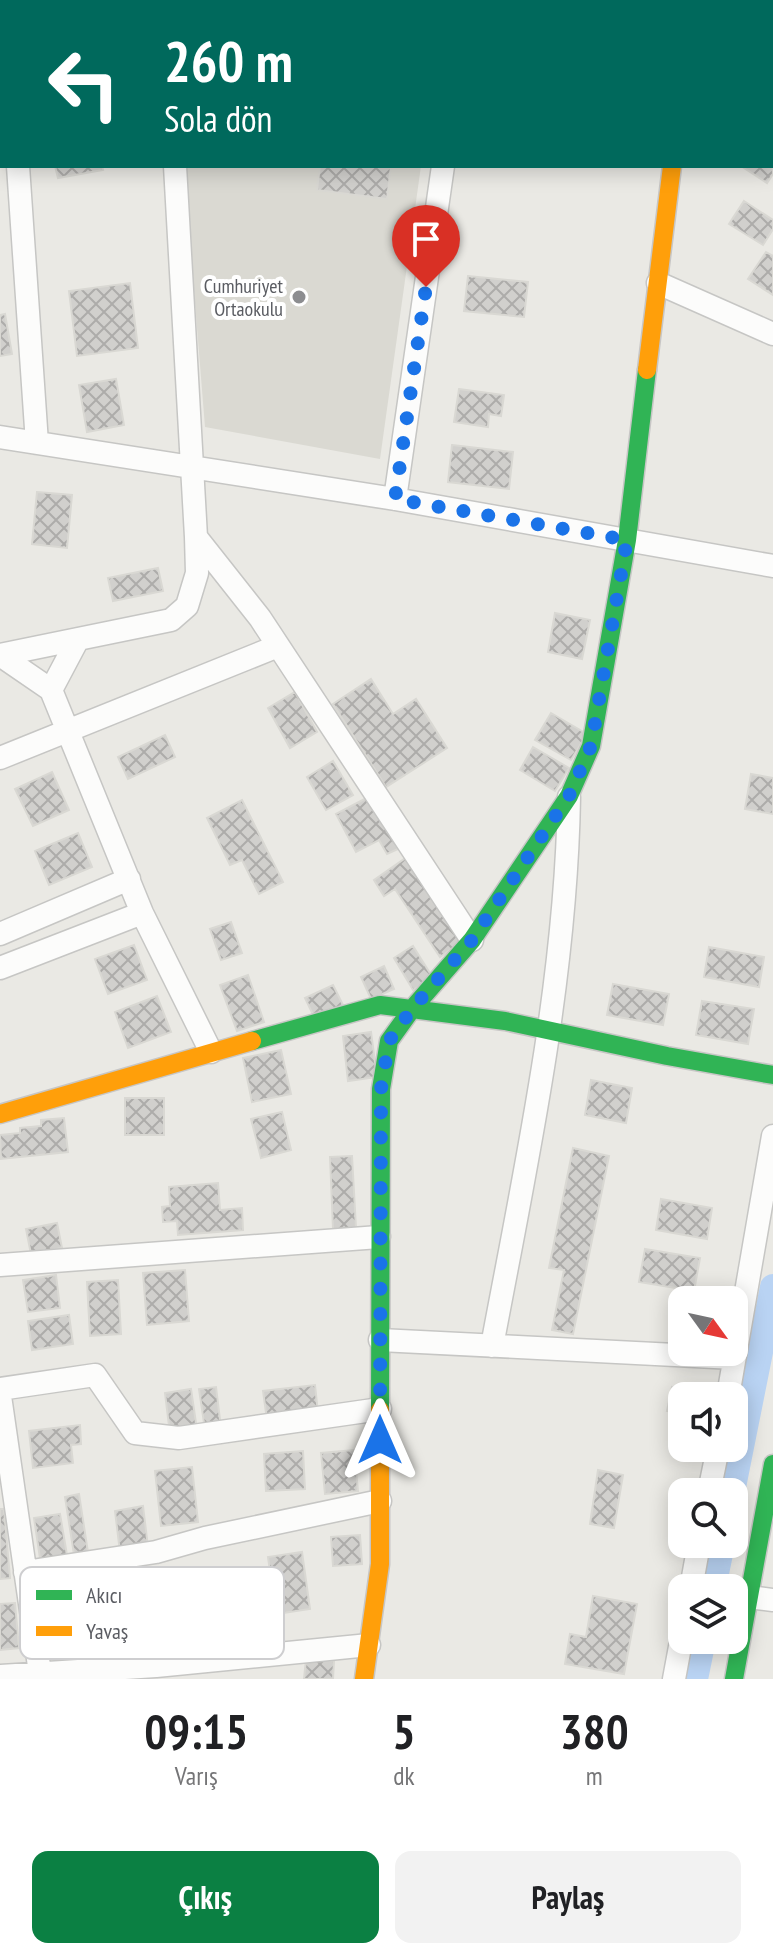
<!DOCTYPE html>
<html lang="tr">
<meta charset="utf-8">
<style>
:root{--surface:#fff;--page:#f2f2f2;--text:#202124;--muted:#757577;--accent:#0b8043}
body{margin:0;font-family:"PT Sans Narrow",sans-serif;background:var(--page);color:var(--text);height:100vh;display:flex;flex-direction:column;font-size:30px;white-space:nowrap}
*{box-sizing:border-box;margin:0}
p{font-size:26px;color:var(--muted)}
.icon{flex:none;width:44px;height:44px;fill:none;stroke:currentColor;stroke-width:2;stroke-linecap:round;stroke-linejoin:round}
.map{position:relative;height:1679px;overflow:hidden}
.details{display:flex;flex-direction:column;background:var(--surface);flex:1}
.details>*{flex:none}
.top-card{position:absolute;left:0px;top:0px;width:774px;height:168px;box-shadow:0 4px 20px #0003;background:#00695c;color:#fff;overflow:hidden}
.needle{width:52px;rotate:123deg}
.controls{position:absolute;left:668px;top:1286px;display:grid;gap:16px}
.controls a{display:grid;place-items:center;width:80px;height:80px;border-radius:16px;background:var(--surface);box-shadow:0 4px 20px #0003;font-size:40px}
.pin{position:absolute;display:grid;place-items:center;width:68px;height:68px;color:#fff;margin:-82px -34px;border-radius:50% 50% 50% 0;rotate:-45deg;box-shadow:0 0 8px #0007}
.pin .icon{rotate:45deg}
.me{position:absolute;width:88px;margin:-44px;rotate:0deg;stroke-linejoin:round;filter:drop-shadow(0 0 6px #0008)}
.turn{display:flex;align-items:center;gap:28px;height:168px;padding:0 32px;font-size:36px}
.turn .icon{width:104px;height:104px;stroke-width:2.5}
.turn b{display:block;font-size:56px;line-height:68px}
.eta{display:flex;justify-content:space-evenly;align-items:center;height:136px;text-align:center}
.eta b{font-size:48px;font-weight:800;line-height:56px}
.action{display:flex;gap:16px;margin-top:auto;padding:16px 32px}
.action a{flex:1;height:92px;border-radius:16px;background:var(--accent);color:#fff;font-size:32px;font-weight:800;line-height:92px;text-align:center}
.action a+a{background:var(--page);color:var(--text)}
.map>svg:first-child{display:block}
</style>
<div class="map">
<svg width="773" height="1679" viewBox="0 0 773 1679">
<defs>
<pattern id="building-cross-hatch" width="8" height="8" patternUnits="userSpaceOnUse" patternTransform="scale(2)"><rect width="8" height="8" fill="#d1d0cd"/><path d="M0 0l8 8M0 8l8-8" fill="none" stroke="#adacaa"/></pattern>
</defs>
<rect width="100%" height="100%" fill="#eae9e4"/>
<path fill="#dad9d2" d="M184 166H421L380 459 205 427Z"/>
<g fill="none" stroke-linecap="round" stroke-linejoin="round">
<path stroke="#b9d3f3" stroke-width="26" d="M732 1492 773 1287
M713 1588 722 1544
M695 1679 703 1640"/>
</g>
<path fill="url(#building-cross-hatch)" stroke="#d9d8d3" stroke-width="2" d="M772 151 773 174 767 183 741 166H772Z
M55 166H102L103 170 58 178Z
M320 166H391L387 199 317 190Z
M744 201 773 220V229L763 245 729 224Z
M766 252 773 256V295L748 279Z
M468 276 528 282 524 317 464 311Z
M130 283 138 348 77 356 69 291Z
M5 314 12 354 0 356V315Z
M116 379 124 425 87 432 79 385Z
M459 389 504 395 501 416 489 414 488 427 454 422Z
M452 445 513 452 509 489 448 482Z
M37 492 72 495 67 548 32 544Z
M158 568 163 591 113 601 108 578Z
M555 613 590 620 582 659 548 652Z
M371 679 393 714 416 699 447 748 386 787 333 704Z
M295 692 317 732 290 748 268 708Z
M551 713 587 734 571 760 535 740Z
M165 735 175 757 128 779 118 757Z
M533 747 569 768 555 791 520 770Z
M333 761 353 795 326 810 307 777Z
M52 772 69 810 33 826 15 789Z
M751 774 773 778V814L745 809Z
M370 796 398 849 387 854 379 840 356 852 336 814Z
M242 800 283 882 259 894 242 860 230 865 207 818Z
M78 833 92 867 49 885 35 851Z
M407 857 463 941 440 957 395 889 384 896 374 880Z
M231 922 242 953 221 960 210 929Z
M134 945 147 980 108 994 95 959Z
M413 946 433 978 413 990 394 958Z
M709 947 764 957 759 987 704 977Z
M384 966 394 989 371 999 361 977Z
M248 975 264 1022 237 1031 220 985Z
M613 984 669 994 663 1025 607 1015Z
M333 985 344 1007 316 1021 305 998Z
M157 996 171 1032 128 1048 115 1012Z
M702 1001 754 1009 748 1044 696 1035Z
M371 1032 377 1077 348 1081 343 1036Z
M281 1050 291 1094 252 1102 243 1058Z
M591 1080 632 1088 626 1123 585 1115Z
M125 1098H164V1135H125Z
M282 1112 291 1150 261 1158 251 1119Z
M64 1118 68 1152 1 1159 0 1135 20 1133V1128L41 1126V1120Z
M573 1148 609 1156 573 1334 552 1330 564 1270 549 1268Z
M352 1156 356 1228 333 1229 330 1157Z
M218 1183 220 1210 242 1208 243 1230 178 1235 177 1221 163 1222 162 1207 170 1206 169 1187Z
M661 1199 712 1208 707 1239 656 1230Z
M57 1223 62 1248 31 1254 26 1229Z
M645 1249 700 1258 694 1291 639 1282Z
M185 1270 189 1321 147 1325 143 1273Z
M56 1275 60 1308 28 1312 23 1280Z
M118 1280 121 1334 90 1336 87 1282Z
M69 1315 73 1344 32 1350 28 1321Z
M315 1385 318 1413 267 1420 263 1391Z
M216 1387 221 1428 205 1430 199 1389Z
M672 1387 701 1392 700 1396H682V1414L667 1411Z
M191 1389 197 1430 170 1434 165 1393Z
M80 1425 81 1444 71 1445 73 1463 33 1468 29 1431Z
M354 1450 358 1491 325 1494 321 1453Z
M303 1451 305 1489 266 1491 264 1454Z
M192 1467 198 1522 161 1526 155 1471Z
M598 1470 623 1475 614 1528 590 1524Z
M79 1494 89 1559 75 1561 65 1497Z
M143 1506 148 1547 120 1552 115 1511Z
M0 1509H4L10 1578 0 1579Z
M60 1514 68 1561 41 1565 34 1518Z
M360 1535 362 1564 333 1566 331 1537Z
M302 1552 310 1609 276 1614 268 1557Z
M593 1596 637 1604 624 1674 565 1664 570 1634 586 1637Z
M15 1603 19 1648 0 1650V1604Z
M306 1659 334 1661 333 1679H304Z"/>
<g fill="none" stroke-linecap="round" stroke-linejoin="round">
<g stroke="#c6c6c4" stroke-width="25">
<path id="street" d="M168 0V2
M478 0 483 2
M57 2V0
M692 2V0
M772 50 773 49
M0 83 2 85
M772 114 773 115
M18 166 37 443
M658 283 773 334
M0 437 395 499 773 566
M395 499 443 166
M196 537 260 618 472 940
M0 655 171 620 187 606 197 573 196 537 175 166
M0 655 51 690 142 913 211 1052
M51 690 78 639
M0 758 278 646
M0 934 129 879
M0 968 142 913
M0 1265 379 1237
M380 1340 734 1358
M492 1346C526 1164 566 983 569 797
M0 1389 95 1375 135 1433 179 1438 380 1409
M0 1396 40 1673
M728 1396 773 1136
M709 1492 718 1448
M25 1572 156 1552 205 1538 380 1501
M691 1588 699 1544
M748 1597 773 1600
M0 1676 156 1666 369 1645
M674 1679 682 1636"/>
</g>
<g stroke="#c7c6c5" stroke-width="21">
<path id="fast" d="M252 1041 380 1005 505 1021 667 1056 773 1075
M380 1410 381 1089 389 1041 412 1009 472 940 569 796 591 746 627 540 647 370
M734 1679 773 1464"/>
</g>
<g stroke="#c7c6c5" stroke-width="21">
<path id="slow" d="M647 370 672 166
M0 1114 252 1041
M364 1679 380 1564V1410"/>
</g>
<use href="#street" stroke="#fcfcfb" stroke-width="22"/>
<use href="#fast" stroke="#30b455" stroke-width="18"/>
<use href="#slow" stroke="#ff9f0a" stroke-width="18"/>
</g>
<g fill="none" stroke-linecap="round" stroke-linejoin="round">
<path stroke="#1a73e8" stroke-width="14" stroke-dasharray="0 25.2" d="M380 1440 381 1089 389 1041 412 1009 472 940 569 796 591 746 627 540 395 499 426 287"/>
</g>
<circle fill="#8c8d90" stroke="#fff" stroke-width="3" cx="299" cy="297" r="8"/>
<g text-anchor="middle" stroke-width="8" stroke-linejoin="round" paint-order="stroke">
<g font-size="20" fill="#5a5c62" stroke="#fff" text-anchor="end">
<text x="283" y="293">Cumhuriyet<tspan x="283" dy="23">Ortaokulu</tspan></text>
</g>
</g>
<rect x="20" y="1567" width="264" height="92" rx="12" fill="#fff" stroke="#ceced0" stroke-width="2"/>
<rect x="36" y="1590" width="36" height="10" fill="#30b455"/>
<rect x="36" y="1626" width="36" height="10" fill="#ff9f0a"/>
<g font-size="22" fill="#5a5c62">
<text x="86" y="1603">Akıcı</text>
<text x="86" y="1639">Yavaş</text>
</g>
</svg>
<div class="controls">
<a><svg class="needle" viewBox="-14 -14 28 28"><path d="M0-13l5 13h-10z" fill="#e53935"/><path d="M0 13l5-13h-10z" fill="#757577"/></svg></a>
<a><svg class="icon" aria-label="sound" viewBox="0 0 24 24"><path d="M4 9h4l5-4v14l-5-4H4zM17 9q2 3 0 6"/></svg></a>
<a><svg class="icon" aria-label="search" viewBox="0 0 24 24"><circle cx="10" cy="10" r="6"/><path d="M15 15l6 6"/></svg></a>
<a><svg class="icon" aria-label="layers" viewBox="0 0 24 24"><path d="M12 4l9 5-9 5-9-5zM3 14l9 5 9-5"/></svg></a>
</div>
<div class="pin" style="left:426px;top:287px;background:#d93025"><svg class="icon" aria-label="arrive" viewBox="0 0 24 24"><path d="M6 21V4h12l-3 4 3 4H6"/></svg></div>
<svg class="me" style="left:380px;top:1440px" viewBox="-20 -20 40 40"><path d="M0-17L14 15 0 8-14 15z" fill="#1a73e8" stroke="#fff" stroke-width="4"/></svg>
<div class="top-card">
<div class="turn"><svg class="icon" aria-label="left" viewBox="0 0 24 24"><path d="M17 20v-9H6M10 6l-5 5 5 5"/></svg><div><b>260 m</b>Sola dön</div></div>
</div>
</div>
<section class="details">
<div class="eta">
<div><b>09:15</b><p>Varış</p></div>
<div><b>5</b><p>dk</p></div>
<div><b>380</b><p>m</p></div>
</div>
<div class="action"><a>Çıkış</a><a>Paylaş</a></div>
</section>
